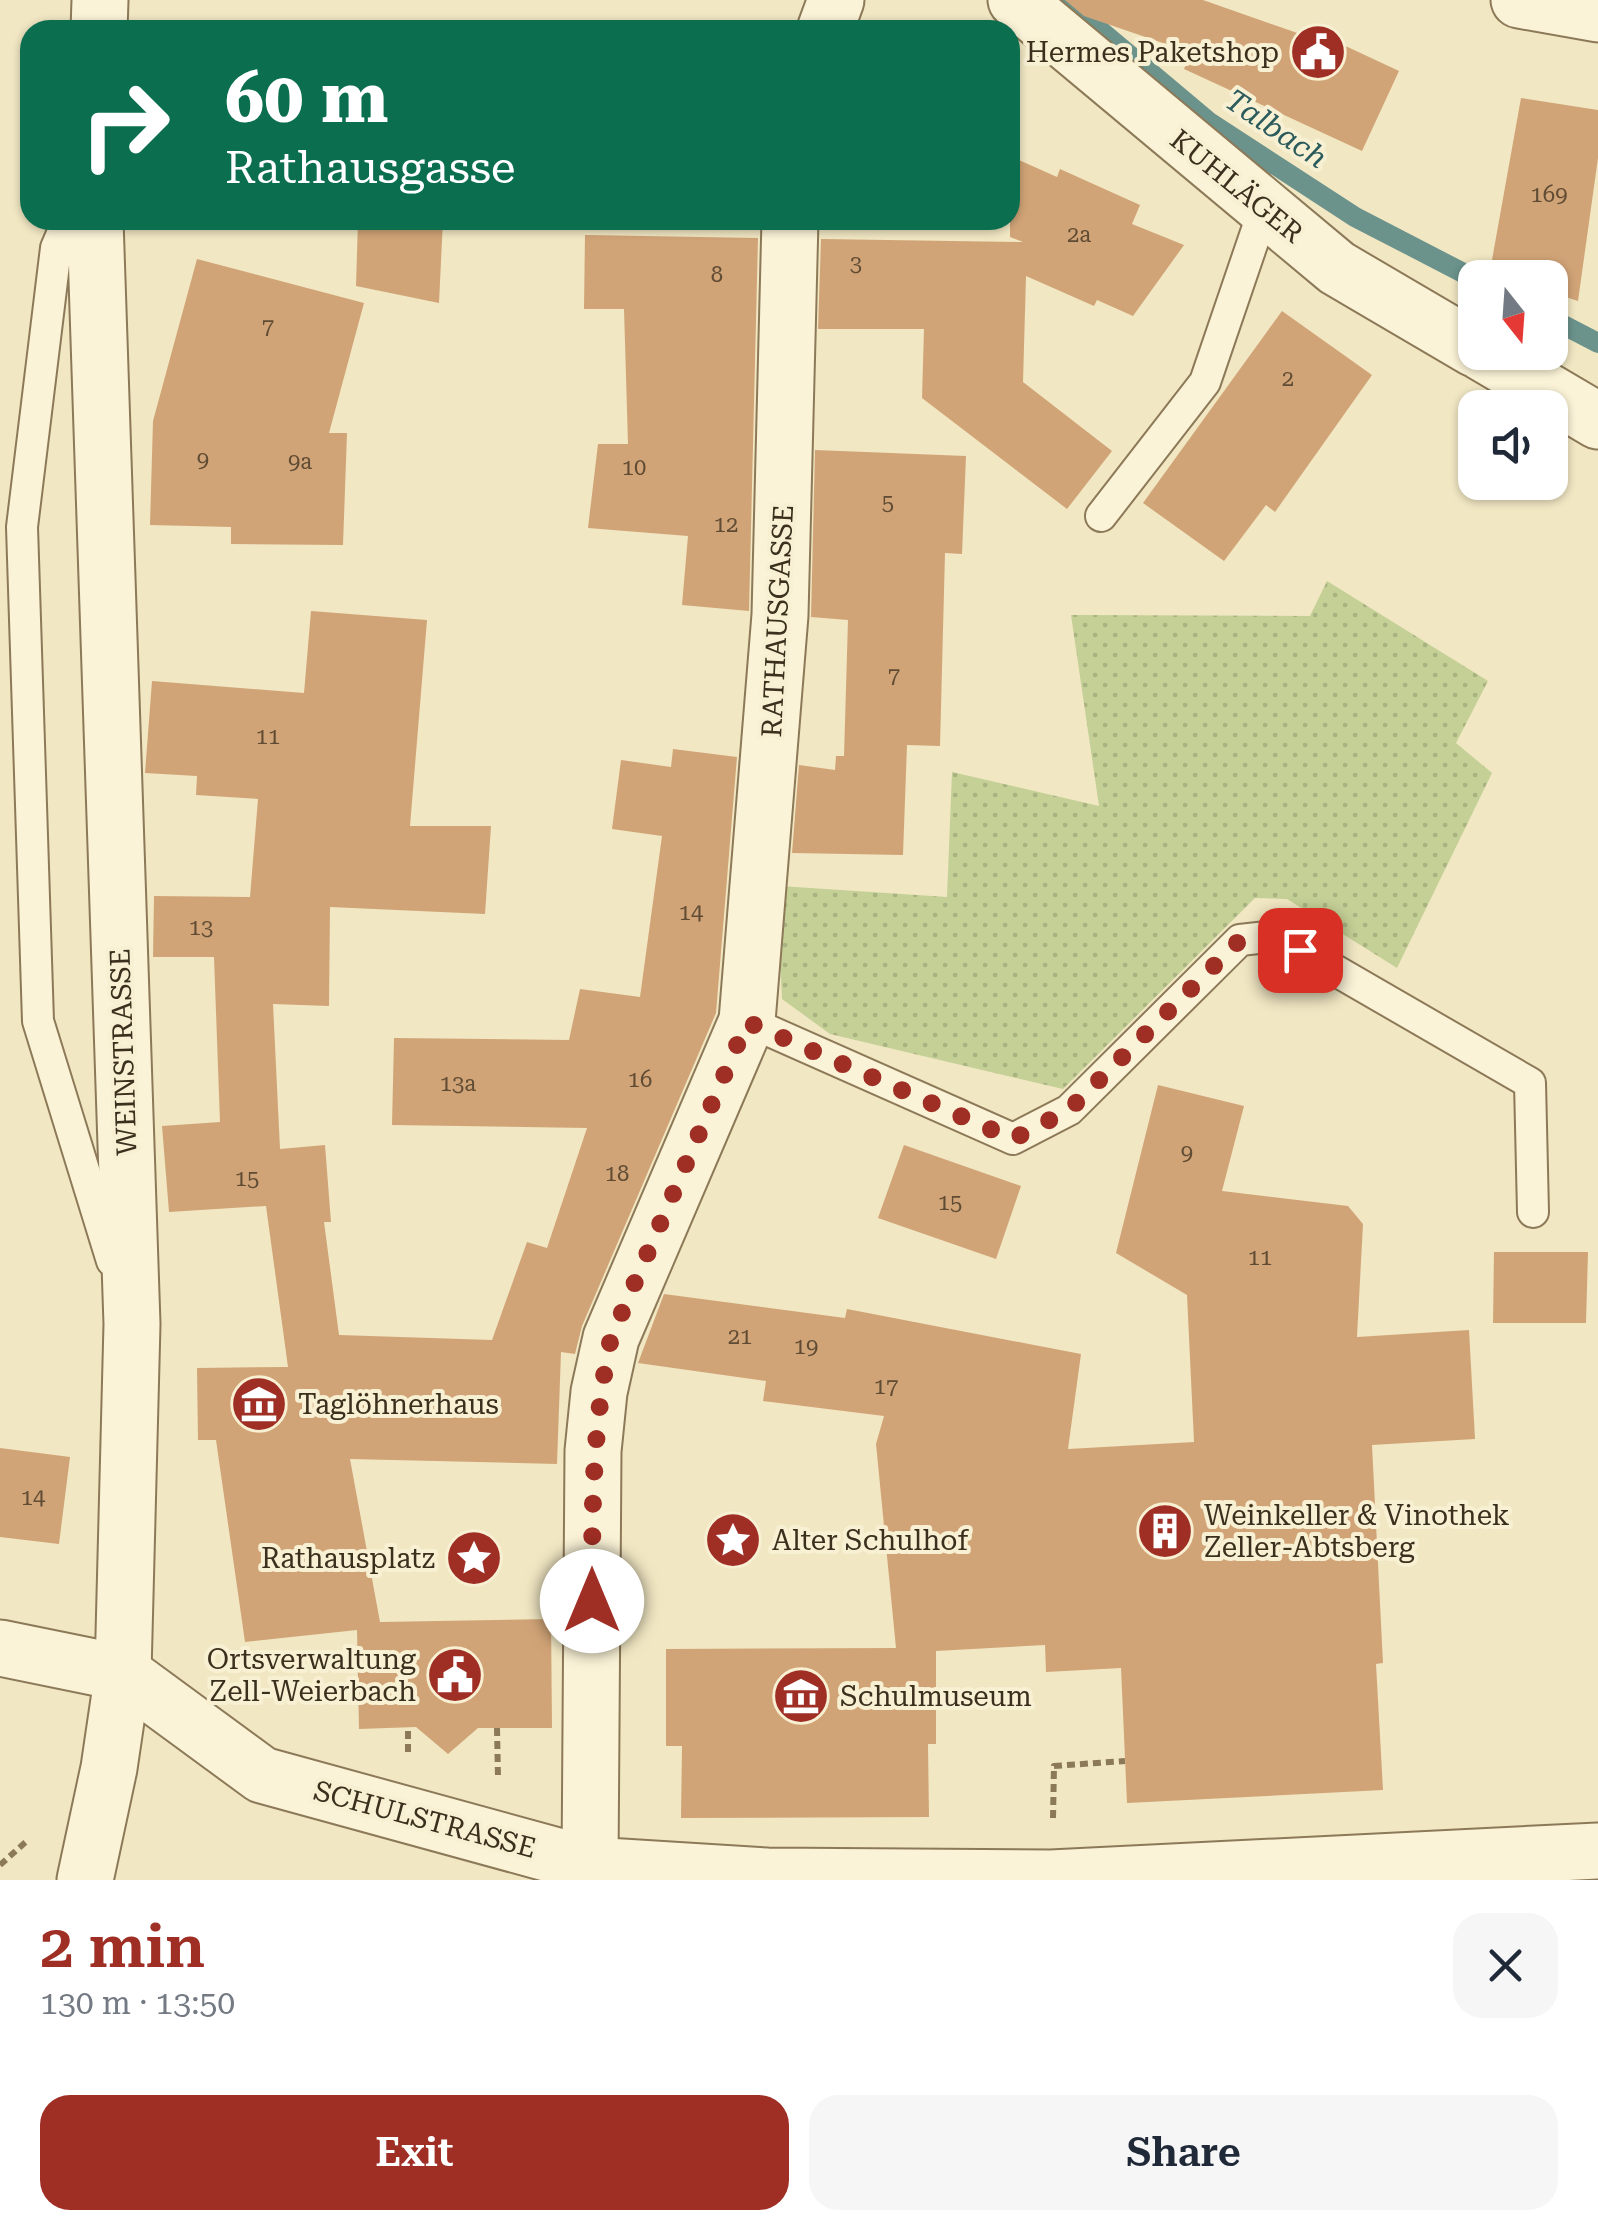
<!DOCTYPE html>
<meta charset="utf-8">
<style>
:root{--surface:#fff;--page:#f6f6f7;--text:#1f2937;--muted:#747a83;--accent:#9f2e25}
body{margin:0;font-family:"Roboto Serif",serif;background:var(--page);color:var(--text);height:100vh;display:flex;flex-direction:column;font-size:38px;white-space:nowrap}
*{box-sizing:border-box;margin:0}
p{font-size:32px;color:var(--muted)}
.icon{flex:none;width:55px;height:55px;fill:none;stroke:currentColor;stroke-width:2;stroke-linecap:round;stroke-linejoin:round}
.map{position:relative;height:1880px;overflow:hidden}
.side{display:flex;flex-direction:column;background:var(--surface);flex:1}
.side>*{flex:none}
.guide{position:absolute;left:20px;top:20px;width:1000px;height:210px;border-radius:30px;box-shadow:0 2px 8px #0004;background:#0b6e4f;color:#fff;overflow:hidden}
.needle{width:65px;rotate:163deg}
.tools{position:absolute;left:1458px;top:260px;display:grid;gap:20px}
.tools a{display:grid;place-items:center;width:110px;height:110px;border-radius:20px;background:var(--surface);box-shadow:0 2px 8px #0004;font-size:50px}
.pin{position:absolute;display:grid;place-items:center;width:85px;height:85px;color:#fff;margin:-42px;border-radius:20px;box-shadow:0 5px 15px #0006}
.me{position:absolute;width:110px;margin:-55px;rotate:0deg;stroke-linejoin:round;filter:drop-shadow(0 0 8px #0008)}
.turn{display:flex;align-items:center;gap:35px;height:210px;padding:0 40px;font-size:45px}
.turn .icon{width:130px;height:130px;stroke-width:2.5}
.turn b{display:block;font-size:70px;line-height:85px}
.round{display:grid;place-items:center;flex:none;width:105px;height:105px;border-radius:30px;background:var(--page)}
.summary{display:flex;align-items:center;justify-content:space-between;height:170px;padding:0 40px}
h1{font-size:60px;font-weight:600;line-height:75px;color:var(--accent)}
.primary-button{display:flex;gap:20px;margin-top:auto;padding:20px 40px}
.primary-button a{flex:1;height:115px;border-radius:30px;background:var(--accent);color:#fff;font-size:40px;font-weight:600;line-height:115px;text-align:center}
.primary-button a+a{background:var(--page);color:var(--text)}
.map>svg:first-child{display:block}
</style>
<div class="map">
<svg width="1598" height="1880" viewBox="0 0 1598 1880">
<defs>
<pattern id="grass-dots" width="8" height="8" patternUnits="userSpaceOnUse" patternTransform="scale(2.5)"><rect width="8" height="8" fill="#c4d096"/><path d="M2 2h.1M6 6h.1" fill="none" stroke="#a9b381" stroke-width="1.8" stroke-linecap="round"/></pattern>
</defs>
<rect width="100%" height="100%" fill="#f1e7c3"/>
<path fill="url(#grass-dots)" d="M1327 581 1488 681 1456 743 1492 773 1397 968 1287 899 1255 898 1063 1089 830 1034 782 999 778 919 780 886 947 897 952 772 1099 806 1071 615 1310 616Z"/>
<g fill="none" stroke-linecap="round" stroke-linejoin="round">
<path stroke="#6b938c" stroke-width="20" d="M1064 0 1209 122 1355 217 1475 279
M1550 318 1598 343"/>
</g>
<path fill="#d1a477" d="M1065 0H1203L1303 35 1307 28 1399 71 1362 151 1184 69 1192 53 1084 16Z
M1521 98 1598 110V158L1578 301 1550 292V278H1508L1490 271Z
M1010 156 1057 177 1060 169 1140 205 1132 224 1184 245 1133 316 1097 300 1094 306 1026 276 1023 382 1112 451 1067 509 922 398 924 329H818L821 239 1023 242 1010 237Z
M358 220H443L439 303 356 286Z
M585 235 758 238 749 611 682 605 688 536 588 528 598 444H628L624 309H584Z
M197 259 364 303 329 433H347L343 545 231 544V527L150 525 153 421Z
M1282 311 1372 375 1275 512 1266 505 1224 561 1143 503Z
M815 450 966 456 962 554 945 553 940 746 907 745 903 855 792 853 799 765 835 770 836 756H844L848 620 811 617Z
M311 611 427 620 410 826H491L485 914 330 907 329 1006 273 1004 280 1149 325 1145 331 1222H324L339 1335 492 1340 527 1242 547 1248 587 1128 392 1125 394 1038 569 1040 580 989 640 997 662 836 612 829 621 760 671 767 673 749 737 757 716 1013 582 1326 575 1354 561 1352 557 1464 350 1459 380 1622 551 1619 552 1728H478L448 1754 416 1727 359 1729 357 1630 245 1642 216 1440H198L197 1368 288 1367 266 1206 169 1212 162 1126 220 1122 214 957H153L154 896 250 897 258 799 196 795 197 776 145 773 152 681 304 693Z
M1158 1085 1244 1106 1222 1191 1348 1206 1363 1224 1357 1337 1469 1330 1475 1439 1372 1445 1383 1663 1376 1664 1383 1790 1127 1803 1121 1668 1046 1672 1045 1645 936 1651V1744H928L929 1817 681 1818 682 1746H666V1649L896 1648 876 1444 884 1416 763 1401 766 1381 638 1363 664 1294 845 1318 847 1309 1081 1354 1068 1449 1194 1442 1187 1295 1116 1253Z
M904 1145 1021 1186 996 1259 878 1218Z
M1494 1252H1588L1586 1323H1493Z
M0 1448 70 1457 59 1544 0 1537Z"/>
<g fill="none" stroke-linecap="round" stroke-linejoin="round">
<g stroke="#8c7958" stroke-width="34">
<path id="service" d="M68 220 56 248 22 527 38 1021 112 1261
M1101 516 1205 382 1264 209
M747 1021 1013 1139 1069 1110 1240 940 1267 937 1300 950 1530 1083 1533 1212"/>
</g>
<g stroke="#8c7958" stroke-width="59">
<path id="minor" d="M1016 0 1337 268 1475 349
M825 30 836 0
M1481 352 1598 421
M0 1648 123 1673 262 1775 590 1865 767 1876 1051 1878 1598 1851
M590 1865 593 1451 599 1392 611 1338 747 1021 780 615 790 220"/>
</g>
<g stroke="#8c7958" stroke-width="59">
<path id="tertiary" d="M1519 0 1598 14
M99 30 100 0
M85 1880 109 1768 123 1673 132 1324 95 220"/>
</g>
<path stroke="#8c7958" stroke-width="6" stroke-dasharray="8 5" stroke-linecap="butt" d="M497 1728 498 1777
M408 1752V1728
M1053 1818 1054 1766 1125 1761
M0 1865 29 1839"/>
<use href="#service" stroke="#fbf3d7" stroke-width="30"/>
<use href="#minor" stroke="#fbf3d7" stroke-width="55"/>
<use href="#tertiary" stroke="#fbf3d7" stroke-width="55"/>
</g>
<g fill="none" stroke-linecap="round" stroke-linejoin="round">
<path stroke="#9f2e25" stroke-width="18" stroke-dasharray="0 32.4" d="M592 1601C592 1511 592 1427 611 1338L747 1022 1013 1139 1069 1110 1240 940 1267 937 1300 950"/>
</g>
<defs>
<g id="civic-disc" transform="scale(2.875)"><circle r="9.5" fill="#9f2e25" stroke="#f8f0d3"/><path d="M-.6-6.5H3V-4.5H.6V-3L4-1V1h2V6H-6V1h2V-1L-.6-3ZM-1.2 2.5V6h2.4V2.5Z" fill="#fff"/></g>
<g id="museum-disc" transform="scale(2.875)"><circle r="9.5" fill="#9f2e25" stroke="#f8f0d3"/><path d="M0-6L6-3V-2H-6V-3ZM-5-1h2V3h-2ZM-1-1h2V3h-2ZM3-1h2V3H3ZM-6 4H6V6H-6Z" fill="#fff"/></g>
<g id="building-disc" transform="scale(2.875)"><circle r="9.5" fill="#9f2e25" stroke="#f8f0d3"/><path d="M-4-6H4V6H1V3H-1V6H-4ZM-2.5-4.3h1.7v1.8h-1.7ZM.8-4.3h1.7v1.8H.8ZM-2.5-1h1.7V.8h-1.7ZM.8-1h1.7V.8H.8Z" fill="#fff"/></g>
<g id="sight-disc" transform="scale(2.875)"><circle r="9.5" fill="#9f2e25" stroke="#f8f0d3"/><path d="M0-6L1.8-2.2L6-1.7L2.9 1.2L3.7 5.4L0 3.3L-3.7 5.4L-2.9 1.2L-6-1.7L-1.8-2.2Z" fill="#fff"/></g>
</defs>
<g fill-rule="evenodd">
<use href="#civic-disc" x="1318" y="52"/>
<use href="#museum-disc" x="259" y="1404"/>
<use href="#building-disc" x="1165" y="1531"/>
<use href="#sight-disc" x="733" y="1540"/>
<use href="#sight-disc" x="474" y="1558"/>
<use href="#civic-disc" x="455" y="1675"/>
<use href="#museum-disc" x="801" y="1696"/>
</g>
<g text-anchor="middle" stroke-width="8" stroke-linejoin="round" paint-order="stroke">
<g font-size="22" fill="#604c34">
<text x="1549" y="202">169</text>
<text x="1079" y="242">2a</text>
<text x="856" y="271">3</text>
<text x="717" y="282">8</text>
<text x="268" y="334">7</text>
<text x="1288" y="386">2</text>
<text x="203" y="467">9</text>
<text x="300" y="469">9a</text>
<text x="634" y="475">10</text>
<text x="888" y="510">5</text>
<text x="726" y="532">12</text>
<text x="894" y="683">7</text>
<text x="268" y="744">11</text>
<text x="691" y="920">14</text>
<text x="201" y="935">13</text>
<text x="640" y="1087">16</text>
<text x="458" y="1091">13a</text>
<text x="1187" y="1160">9</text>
<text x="617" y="1181">18</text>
<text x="247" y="1186">15</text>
<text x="950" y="1210">15</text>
<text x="1260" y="1265">11</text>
<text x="740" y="1344">21</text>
<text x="806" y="1354">19</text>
<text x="886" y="1394">17</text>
<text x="33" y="1505">14</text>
</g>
<g font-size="28" fill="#3b2f1d" stroke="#f8f0d3" text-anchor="start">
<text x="1279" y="62" text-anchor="end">Hermes Paketshop</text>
<text x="298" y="1414">Taglöhnerhaus</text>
<text x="1204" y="1525">Weinkeller &amp; Vinothek<tspan x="1204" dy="32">Zeller-Abtsberg</tspan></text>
<text x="772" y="1550">Alter Schulhof</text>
<text x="435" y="1568" text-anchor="end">Rathausplatz</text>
<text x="416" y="1669" text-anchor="end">Ortsverwaltung<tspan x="416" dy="32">Zell-Weierbach</tspan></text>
<text x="840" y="1706">Schulmuseum</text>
</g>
<g font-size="28" fill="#3b2f1d" stroke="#f8f0d3">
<text transform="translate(1237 186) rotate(39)" y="10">KUHLÄGER</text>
<text transform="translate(777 621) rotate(-87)" y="10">RATHAUSGASSE</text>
<text transform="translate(123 1052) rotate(-92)" y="10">WEINSTRASSE</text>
<text transform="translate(425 1819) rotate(15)" y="10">SCHULSTRASSE</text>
</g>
<g font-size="30" font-style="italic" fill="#2c5b5c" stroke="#f8f0d3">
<text transform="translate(1276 129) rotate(34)" y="10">Talbach</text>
</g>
</g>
</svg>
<div class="tools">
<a><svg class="needle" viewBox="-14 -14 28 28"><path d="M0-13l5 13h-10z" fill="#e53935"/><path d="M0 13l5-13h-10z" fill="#747a83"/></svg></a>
<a><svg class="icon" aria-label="sound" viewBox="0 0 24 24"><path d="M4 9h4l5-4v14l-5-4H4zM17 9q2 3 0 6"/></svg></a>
</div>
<div class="pin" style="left:1300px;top:950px;background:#d93025"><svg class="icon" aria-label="arrive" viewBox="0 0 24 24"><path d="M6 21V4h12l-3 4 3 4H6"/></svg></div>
<svg class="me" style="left:592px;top:1601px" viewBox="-20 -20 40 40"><circle r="19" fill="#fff"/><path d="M0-13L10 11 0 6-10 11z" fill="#9f2e25"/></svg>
<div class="guide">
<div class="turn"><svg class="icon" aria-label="right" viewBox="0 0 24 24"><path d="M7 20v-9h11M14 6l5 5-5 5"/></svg><div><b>60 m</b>Rathausgasse</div></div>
</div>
</div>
<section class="side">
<div class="summary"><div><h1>2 min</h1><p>130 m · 13:50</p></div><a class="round"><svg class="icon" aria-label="close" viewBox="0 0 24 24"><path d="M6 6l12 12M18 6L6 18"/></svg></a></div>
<div class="primary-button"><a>Exit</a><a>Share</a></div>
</section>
